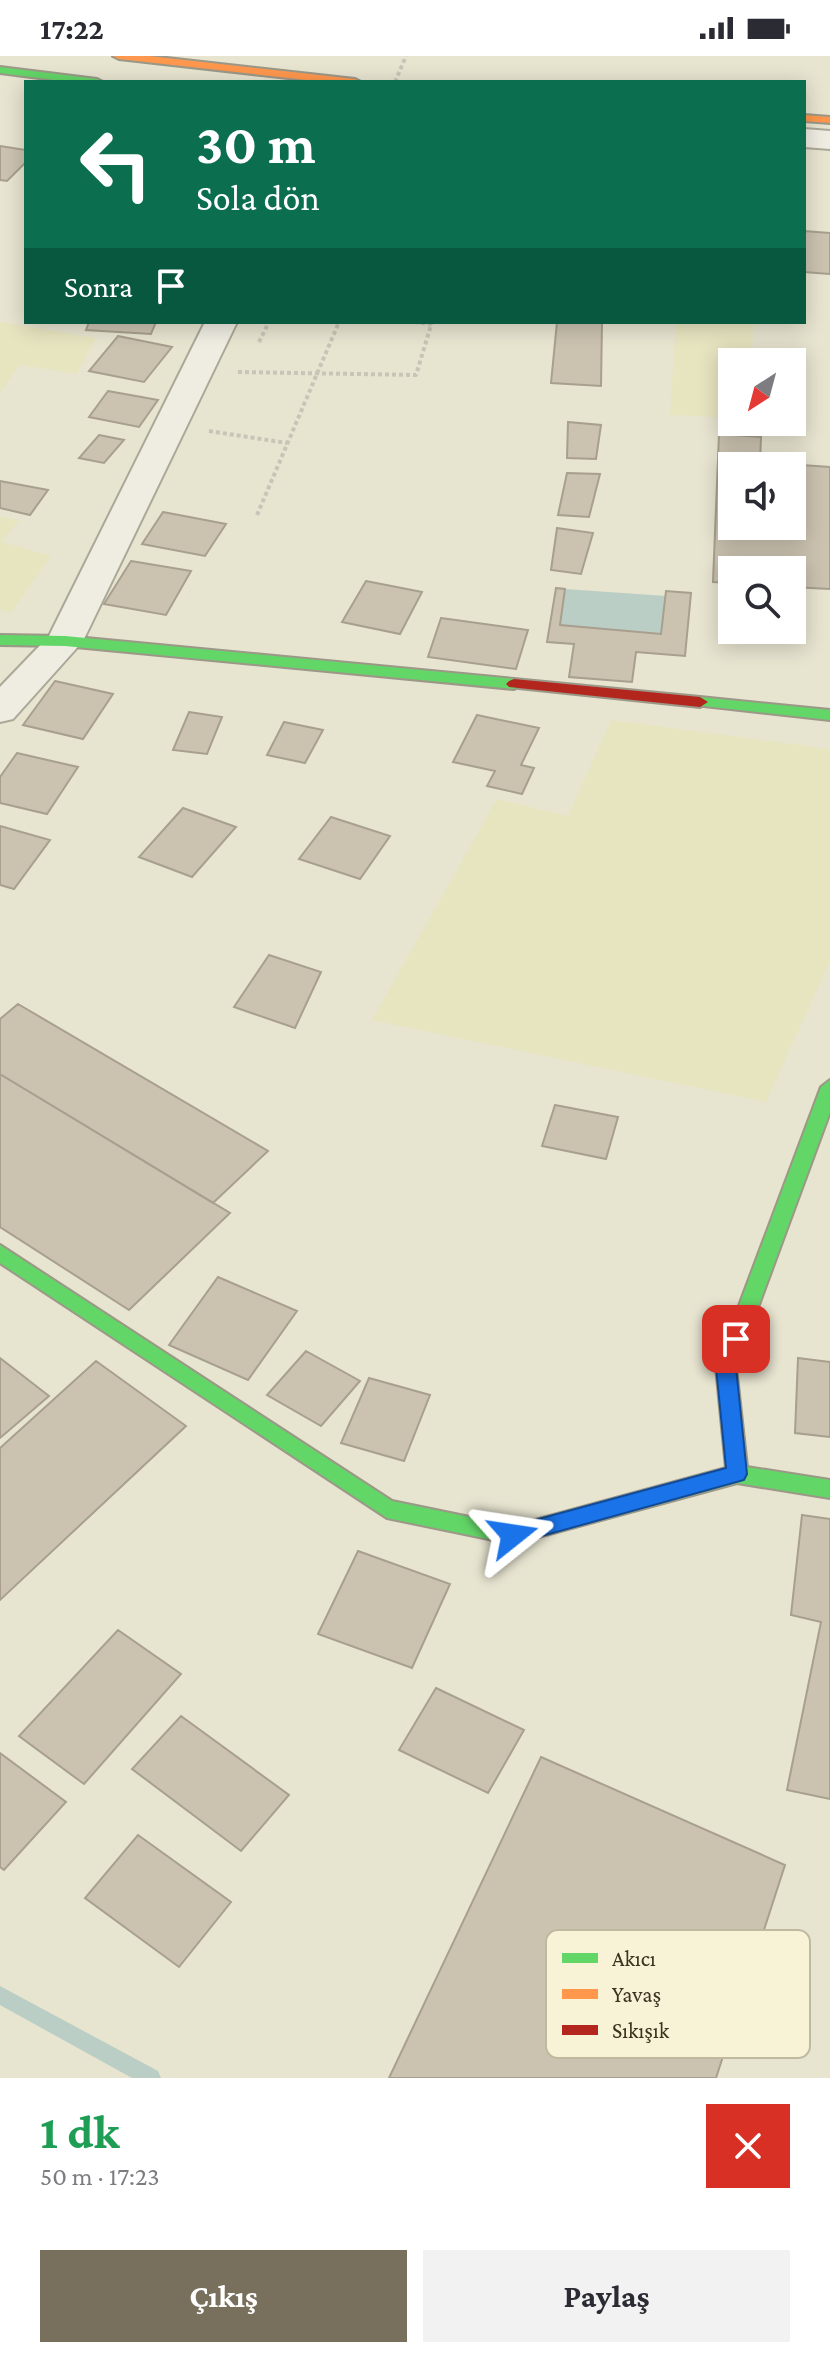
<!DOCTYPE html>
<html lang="tr">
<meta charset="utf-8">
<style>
:root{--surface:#fff;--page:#f2f2f3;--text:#2b2b33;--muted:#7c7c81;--accent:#78705d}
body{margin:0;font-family:"Crimson Pro",serif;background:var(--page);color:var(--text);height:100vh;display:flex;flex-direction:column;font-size:30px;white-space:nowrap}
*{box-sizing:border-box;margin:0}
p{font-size:26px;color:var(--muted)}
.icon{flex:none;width:44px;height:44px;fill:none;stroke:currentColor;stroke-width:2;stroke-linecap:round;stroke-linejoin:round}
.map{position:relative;height:2022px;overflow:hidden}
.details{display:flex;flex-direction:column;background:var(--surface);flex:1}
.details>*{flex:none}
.banner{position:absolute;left:24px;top:24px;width:782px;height:244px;border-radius:0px;box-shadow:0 4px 20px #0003;background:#0b6e4f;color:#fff;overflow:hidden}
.needle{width:52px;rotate:216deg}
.buttons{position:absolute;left:718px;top:292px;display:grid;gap:16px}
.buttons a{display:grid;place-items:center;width:88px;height:88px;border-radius:0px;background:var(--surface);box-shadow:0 4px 20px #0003;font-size:40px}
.pin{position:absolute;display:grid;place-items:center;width:68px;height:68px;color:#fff;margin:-34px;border-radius:16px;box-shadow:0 4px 12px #0006}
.me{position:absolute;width:88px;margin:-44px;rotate:75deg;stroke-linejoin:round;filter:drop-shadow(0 0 6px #0008)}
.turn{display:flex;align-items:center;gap:28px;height:168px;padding:0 40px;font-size:36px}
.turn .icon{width:104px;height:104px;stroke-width:2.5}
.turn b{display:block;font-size:56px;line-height:68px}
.then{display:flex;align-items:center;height:76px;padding:0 40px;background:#0003;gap:16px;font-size:30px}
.round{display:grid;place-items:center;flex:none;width:84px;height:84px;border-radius:0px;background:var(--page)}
.headline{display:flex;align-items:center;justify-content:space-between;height:136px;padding:0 40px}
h1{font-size:48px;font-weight:700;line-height:60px;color:#1e9e55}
.button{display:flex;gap:16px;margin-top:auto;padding:16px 40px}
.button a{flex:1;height:92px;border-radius:0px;background:var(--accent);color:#fff;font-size:32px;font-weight:700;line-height:92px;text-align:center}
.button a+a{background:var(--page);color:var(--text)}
.status{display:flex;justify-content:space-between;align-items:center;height:56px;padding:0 40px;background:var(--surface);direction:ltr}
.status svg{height:22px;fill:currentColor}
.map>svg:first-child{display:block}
</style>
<div class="status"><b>17:22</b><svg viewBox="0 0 49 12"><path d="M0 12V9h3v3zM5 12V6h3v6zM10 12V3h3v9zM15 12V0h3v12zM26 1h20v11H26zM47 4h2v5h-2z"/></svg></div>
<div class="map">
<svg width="830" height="2022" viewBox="0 0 830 2022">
<rect width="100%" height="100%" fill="#e7e4d0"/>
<path fill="#e7e5c0" d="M0 266 96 282 77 318 20 309 0 337Z
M676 266H753L752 306H732V362L670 359Z
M0 461 19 464 2 486 51 500 11 557 0 554Z
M611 664 830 693V905L766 1046 372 964 497 743 568 760Z"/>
<path fill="#bacec5" d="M565 533 666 540 661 578 560 569Z"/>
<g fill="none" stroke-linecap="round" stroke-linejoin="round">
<path fill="#bacec5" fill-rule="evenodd" d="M0 1930 158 2015 161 2022H132L0 1949Z"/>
</g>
<path fill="#cbc2b0" stroke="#a89f8e" stroke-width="2" fill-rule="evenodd" d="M0 90 26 94V106L7 125 0 124Z
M804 175 830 177V218L804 216Z
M89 266H156L151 278 86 274Z
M557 266H602L601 330 551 327Z
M118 280 172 291 144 326 89 315Z
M108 335 158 344 139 371 89 361Z
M568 366 601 369 596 403 567 402Z
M719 378 761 381 760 406 830 411V533L792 531V514H732V527L713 526ZM732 410H792V470H732Z
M99 379 124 384 104 407 79 402Z
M567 417 600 418 589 461 558 459Z
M0 425 48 434 30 459 0 452Z
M163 456 226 468 205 500 142 488Z
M557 472 593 477 581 518 551 514Z
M131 505 191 515 166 559 104 548Z
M366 525 422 536 400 578 342 566Z
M556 532 565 533 560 569 661 578 666 535 691 537 685 600 636 596 632 626 569 621 574 588 547 586Z
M441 562 528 574 516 613 428 601Z
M55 625 113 638 83 683 23 669Z
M189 656 222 661 207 698 173 694Z
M477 659 539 672 521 709 534 712 522 738 487 730 495 715 453 706Z
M284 666 323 674 305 707 267 699Z
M17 697 78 711 47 758 0 747V721Z
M183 752 236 771 192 821 139 801Z
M331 761 390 780 360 823 299 803Z
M0 770 50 784 14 833 0 829Z
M269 899 321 916 295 972 234 951Z
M18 948 268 1095 213 1147 0 1018V963Z
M0 1018 230 1157 129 1254 0 1171Z
M555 1049 618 1061 606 1103 542 1090Z
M218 1221 297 1255 248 1324 169 1289Z
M306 1295 360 1325 321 1370 267 1339Z
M0 1302 49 1340 0 1382Z
M798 1302 830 1306V1381L795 1377Z
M96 1305 186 1370 0 1544V1392Z
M369 1322 430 1339 404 1405 341 1387Z
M802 1459 830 1463V1743L787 1734 821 1566 791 1559Z
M358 1495 450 1528 412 1612 318 1578Z
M118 1574 181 1618 84 1728 19 1680Z
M436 1632 524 1674 488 1737 399 1694Z
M181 1660 289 1739 241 1795 132 1713Z
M0 1697 66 1746 4 1814 0 1811Z
M541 1701 785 1809 716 2022H389Z
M138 1779 231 1846 179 1911 85 1842Z"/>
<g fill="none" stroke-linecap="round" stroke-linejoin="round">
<g stroke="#aca898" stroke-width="4">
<path id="street" d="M804 73 830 75V93L804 91Z
M205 266H237L83 585 13 663 0 666V631L49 580Z"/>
</g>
<g stroke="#9c9888" stroke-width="4">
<path id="fast" d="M0 11 97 23 103 26H70L0 17Z
M0 579 65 580 514 623 522 628 514 633 65 590 0 589Z
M700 641 830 654V664L695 649 692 646 695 643Z
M830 1024V1056L736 1311 747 1411 830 1424V1442L737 1427 513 1488 387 1462 0 1207V1189L392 1445 513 1470 726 1412 716 1311 821 1031Z"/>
</g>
<g stroke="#9c9888" stroke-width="4">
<path id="slow" d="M113 0H149L355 23 361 26H324L119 3Z
M804 59 830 61V67L804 65Z"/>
</g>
<g stroke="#9c9888" stroke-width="4">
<path id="jam" d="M514 623 700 641 708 646 700 651 509 631 506 628 509 625Z"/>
</g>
<path stroke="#c8c5b8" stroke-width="4" stroke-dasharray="4 3" stroke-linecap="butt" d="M395 26 406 0
M414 266 432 268
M259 286 269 266
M238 316 416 319 432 266
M209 375 287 387
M257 459 339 266"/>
<use href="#street" fill="#efede2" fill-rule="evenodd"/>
<use href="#fast" fill="#63d668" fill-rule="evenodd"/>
<use href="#slow" fill="#ff974d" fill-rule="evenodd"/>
<use href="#jam" fill="#b3261e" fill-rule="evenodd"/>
</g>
<path fill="#1a73e8" stroke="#114b97" stroke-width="2" d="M736 1275 743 1277 746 1283 736 1311 747 1418 744 1424 513 1488 505 1486 502 1479 505 1472 513 1470 726 1412 716 1311 729 1277Z"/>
<rect x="546" y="1874" width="264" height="128" rx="12" fill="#f8f3d6" stroke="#c0b99f" stroke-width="2"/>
<rect x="562" y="1897" width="36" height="10" fill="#63d668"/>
<rect x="562" y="1933" width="36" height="10" fill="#ff974d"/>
<rect x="562" y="1969" width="36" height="10" fill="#b3261e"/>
<g font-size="22" fill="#3d321f">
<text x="612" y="1910">Akıcı</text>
<text x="612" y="1946">Yavaş</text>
<text x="612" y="1982">Sıkışık</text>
</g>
</svg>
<div class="buttons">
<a><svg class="needle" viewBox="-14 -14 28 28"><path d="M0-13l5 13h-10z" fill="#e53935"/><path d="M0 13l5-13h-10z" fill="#7c7c81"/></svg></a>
<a><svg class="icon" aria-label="sound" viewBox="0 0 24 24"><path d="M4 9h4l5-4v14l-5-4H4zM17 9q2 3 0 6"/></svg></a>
<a><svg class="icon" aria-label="search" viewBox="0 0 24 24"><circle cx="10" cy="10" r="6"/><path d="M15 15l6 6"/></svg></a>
</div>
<div class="pin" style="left:736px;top:1283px;background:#d93025"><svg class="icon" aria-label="arrive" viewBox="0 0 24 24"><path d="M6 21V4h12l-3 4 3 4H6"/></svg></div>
<svg class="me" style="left:513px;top:1479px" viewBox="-20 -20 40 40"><path d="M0-17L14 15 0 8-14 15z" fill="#1a73e8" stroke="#fff" stroke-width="4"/></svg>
<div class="banner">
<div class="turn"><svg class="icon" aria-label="left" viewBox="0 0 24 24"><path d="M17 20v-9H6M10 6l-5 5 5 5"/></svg><div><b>30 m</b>Sola dön</div></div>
<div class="then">Sonra<svg class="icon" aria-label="arrive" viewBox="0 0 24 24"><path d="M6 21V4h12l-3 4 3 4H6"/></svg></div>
</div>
</div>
<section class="details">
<div class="headline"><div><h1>1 dk</h1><p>50 m · 17:23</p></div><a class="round" style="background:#d93025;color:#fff"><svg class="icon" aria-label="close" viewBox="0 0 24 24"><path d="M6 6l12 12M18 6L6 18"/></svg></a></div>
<div class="button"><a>Çıkış</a><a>Paylaş</a></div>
</section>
